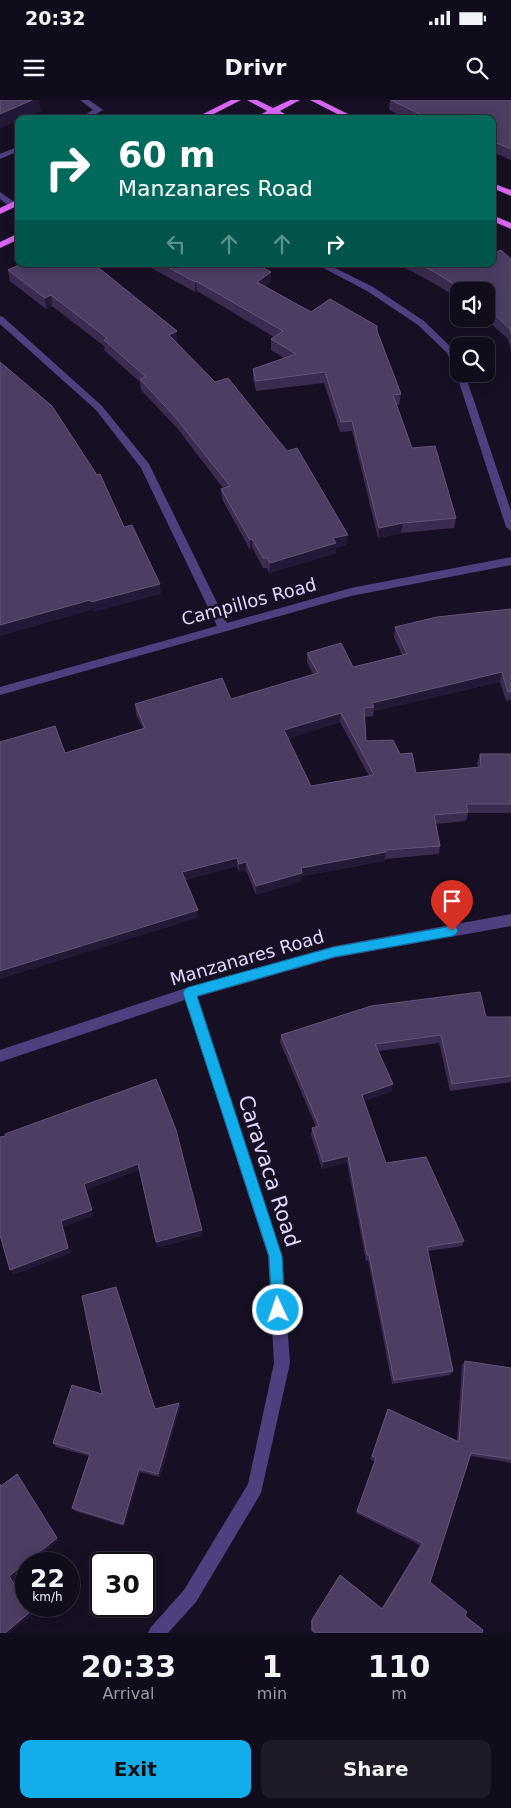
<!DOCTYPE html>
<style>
:root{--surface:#110c1b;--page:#1e1a28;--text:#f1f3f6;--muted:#9c9ba3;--line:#302c3a;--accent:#13adec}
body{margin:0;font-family:"DejaVu Sans",sans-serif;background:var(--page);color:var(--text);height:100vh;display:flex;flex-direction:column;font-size:19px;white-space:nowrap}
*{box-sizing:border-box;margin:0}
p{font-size:16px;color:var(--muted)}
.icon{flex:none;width:28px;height:28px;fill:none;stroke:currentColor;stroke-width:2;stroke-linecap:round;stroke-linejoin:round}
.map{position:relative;height:1533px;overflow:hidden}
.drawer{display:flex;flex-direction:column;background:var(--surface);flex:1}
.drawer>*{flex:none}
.guide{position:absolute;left:15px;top:15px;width:481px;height:152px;border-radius:10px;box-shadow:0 2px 12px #0003,0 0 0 1px var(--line);background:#00695c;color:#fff;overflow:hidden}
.fabs{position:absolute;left:450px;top:182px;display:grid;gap:10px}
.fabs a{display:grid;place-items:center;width:45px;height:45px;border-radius:10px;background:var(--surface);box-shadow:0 2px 12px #0003,0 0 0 1px var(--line);font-size:25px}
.speed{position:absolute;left:15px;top:1452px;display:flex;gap:10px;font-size:25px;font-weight:700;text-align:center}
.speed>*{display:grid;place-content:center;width:65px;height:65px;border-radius:50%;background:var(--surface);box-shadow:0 2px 12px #0003,0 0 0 1px var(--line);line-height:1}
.speed small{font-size:12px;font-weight:400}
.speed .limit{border:2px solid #111;border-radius:8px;background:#fff;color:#111}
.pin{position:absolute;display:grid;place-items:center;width:42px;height:42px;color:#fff;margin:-51px -21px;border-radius:50% 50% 50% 0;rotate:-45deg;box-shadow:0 0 5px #0007}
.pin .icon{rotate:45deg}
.me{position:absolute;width:55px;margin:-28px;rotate:357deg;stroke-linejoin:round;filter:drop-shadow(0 0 4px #0008)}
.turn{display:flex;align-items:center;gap:18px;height:105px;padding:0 20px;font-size:22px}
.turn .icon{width:65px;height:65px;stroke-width:2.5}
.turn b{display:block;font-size:35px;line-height:42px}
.lanes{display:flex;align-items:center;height:48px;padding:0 20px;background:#0003;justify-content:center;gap:25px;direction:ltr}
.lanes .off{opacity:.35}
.eta{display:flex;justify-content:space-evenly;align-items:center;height:85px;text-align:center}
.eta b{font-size:30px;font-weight:600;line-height:35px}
.action{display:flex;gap:10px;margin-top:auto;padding:10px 20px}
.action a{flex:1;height:58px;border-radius:10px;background:var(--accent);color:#111;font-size:20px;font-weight:600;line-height:58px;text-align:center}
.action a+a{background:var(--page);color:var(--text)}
.status{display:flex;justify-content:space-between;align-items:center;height:35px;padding:0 25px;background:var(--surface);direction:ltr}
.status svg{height:14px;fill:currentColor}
header{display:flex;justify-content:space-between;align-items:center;height:65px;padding:0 20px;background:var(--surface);font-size:22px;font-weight:600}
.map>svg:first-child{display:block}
</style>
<div class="status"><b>20:32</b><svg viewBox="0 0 49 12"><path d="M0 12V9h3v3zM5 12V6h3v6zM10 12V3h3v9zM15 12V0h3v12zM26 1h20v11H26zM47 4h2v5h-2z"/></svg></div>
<header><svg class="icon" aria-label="menu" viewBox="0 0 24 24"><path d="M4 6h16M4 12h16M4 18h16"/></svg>Drivr<svg class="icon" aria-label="search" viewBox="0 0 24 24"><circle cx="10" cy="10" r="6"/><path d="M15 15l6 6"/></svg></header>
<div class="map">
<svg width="511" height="1533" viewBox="0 0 511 1533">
<rect width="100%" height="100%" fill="#171024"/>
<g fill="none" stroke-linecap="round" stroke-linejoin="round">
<path fill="#4e3f7f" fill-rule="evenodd" d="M80 0H89L103 10 88 19H77L93 10Z
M19 46V51L0 59V54Z
M0 92 16 103V107H10L0 99Z"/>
<path fill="#4e3f7f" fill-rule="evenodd" d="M316 164H327L373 187 424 221 454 250 459 259V274H465L511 411V431L506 427 456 273 447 253 418 225 367 191Z
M0 216 3 217 102 306 149 364 227 523 351 488 511 457V465L351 496 0 595V587L217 526 141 368 96 310 0 224Z
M511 814V826L334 858 197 897 282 1156 290 1263 261 1393 196 1502 168 1533H148L151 1527 184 1490 248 1384 274 1263 268 1156 185 900 0 962V950L189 887 334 846Z"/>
<path fill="#d966f3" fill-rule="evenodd" d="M231 0H241L204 19H193Z
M247 0H257L273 8 290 0H300L280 11 293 19H282L273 14 264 19H253L267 11Z
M310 0H320L358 19H347Z
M492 83 511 90V96L492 88Z
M19 99V105L0 114V108Z
M492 115 511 123V129L492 121Z
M19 133V139L0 148V142Z"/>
</g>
<path fill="#3a2b50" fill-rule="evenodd" d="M390 0H511V60L492 52V19H407L389 10Z
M511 159V250L508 239 486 219V191H459V199L437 185 398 164H492Z
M144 164H256L271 172V182L265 186 311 212 377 231 401 294 399 305H396L412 348 456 418 454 428 401 433 378 438 352 331 340 332 324 283 256 291 253 279V269L284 258 271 250V239L274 237 197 191 195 192Z
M8 170 177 242 176 243 347 445 336 447V453L269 473 267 468H263L253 449 250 450 222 399 221 389 223 388 177 328 141 290 140 282 105 251 104 246 52 206 46 209 10 181Z
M511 509V600L506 601 500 582 374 611 373 616 364 617 366 641 400 654 416 673 478 667 477 663 480 654H511V713H468L466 721 436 724 440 746 439 754 385 759 384 761 302 776V781L256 795 246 770 239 772 237 766 185 780 198 810V818L65 653 143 629 136 614 135 604 231 599 313 574 307 562V553L353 567 402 555 394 537 395 527ZM340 622 369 676 311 686 288 638Z
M486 917H511V982L450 991 439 943 378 951 392 991 364 1001 386 1063 464 1141 462 1146 428 1151 453 1271 450 1275 392 1284 368 1160 366 1161 347 1062 322 1069 311 1035 312 1028 316 1027 280 942 281 935Z
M465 1261 511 1268V1363L470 1356 430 1482 482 1533H314L311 1531V1521L340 1475 382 1508 420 1445 356 1413 375 1362 370 1359 387 1313 457 1341 462 1265Z
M179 1303 180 1307 160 1377 140 1372 124 1426 75 1411 72 1408 89 1356 56 1347 53 1343 155 1309Z"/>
<path fill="#241837" d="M32 0H39L41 11 23 19H19V20L0 29V14Z
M271 172V182L257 192V182Z
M196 181 197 191 195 192V182Z
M51 195 52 206 46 209 45 198Z
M177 231V242L170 246 169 235Z
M403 423 401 433 378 438 379 428Z
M348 435 347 445 336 447V453L269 473 270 463 333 438Z
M252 439 253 449 250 450V440Z
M160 484 161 494 93 512 91 502Z
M90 500 92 510 0 536V525Z
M502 572 500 582 374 611V607L372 603Z
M341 613 340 622 283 640 284 630Z
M386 752 384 761 302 776V781L256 795V786L301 768Z
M237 758V766L183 781 182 772Z
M246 762V770L239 772V764Z
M198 810V818L0 879V871Z
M393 984 392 991 361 1002 362 995Z
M348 1056 347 1062 322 1069 323 1062Z
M138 1064 139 1070 86 1090 94 1116 63 1127 71 1153 13 1175 10 1170 84 1084Z
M202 1130V1136L157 1148 156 1142Z
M179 1303 180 1307 160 1377 158 1374Z
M139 1369 140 1372 124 1426 123 1424Z
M17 1374 20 1377 59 1440 30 1464H26V1467L13 1478 26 1500V1504L9 1476Z
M27 1506H30L34 1513 9 1533H5Z"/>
<path fill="#4c3d62" stroke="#63557a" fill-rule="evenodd" d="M0 0H32L0 14Z
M391 0H511V49L492 41V19H445L441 17 438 19H430Z
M501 150 511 159V233L510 229 486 207V191H464L438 174 419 164H492V154H493Z
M21 164H94L177 231 169 235 215 282 228 278 287 351 297 348 348 435 333 438 336 443 270 463 267 458H263L252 439 250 440 221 389 230 386 176 318 140 279 146 277 104 240 107 238 51 195 45 198 8 170Z
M162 164H256L271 172 257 182 311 212 330 199 377 226V231L401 294 393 295 412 348 435 346 456 418 403 423 379 428 352 321 341 322 325 272 256 281 253 269 296 254 271 239 283 231 196 181 195 182Z
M0 262 52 306 97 375 100 374 124 427 132 425 160 484 91 502 90 500 0 525Z
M511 509V591L508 592 502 572 372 603 374 607 364 608 366 641 393 640 400 654 412 653 416 673 481 667 480 654H511V704H466L468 712 434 715 440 746 385 750 386 752 301 768 302 773 256 786 246 762 239 764 237 758 182 772 198 810 0 871V642L55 626 65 653 145 628 135 604 222 578 231 599 318 573 307 553 341 543 353 567 407 554 395 527 437 517ZM341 613 374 675 311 686 284 630Z
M480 892 486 917H511V976L452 984 441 935 375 944 393 984 362 995 386 1063 426 1057 464 1141 427 1147 453 1271 394 1280 369 1155H367L348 1056 323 1062 312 1028 319 1026 281 935 371 906Z
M156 979 176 1030 202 1130 156 1142 138 1064 84 1084 92 1110 61 1121 68 1148 10 1170 0 1135V1037L6 1036 5 1034Z
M116 1187 155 1309 179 1303 158 1374 139 1369 123 1424 72 1408 90 1354 53 1343 72 1285 102 1294 82 1196Z
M465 1261 511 1268V1359L471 1353 430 1482 467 1512 465 1516 483 1530 482 1533H316L312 1530V1520L340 1475 382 1509 423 1443 357 1411 376 1358 372 1356 388 1309 459 1342Z
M17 1374 57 1438 9 1476 26 1504V1506H27L31 1511 5 1533H0V1384L1 1386Z"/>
<path fill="#13adec" stroke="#0c7099" d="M452 826 456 827 458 831 456 834 452 836 334 857 197 896 282 1156 285 1210 283 1214 278 1216 274 1214 272 1210 269 1156 183 893 185 889 189 887 334 847Z"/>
<g text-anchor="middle" stroke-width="5" stroke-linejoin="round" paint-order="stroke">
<g font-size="18" fill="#e2d6fc" stroke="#171024">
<text transform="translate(249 502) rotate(-15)" y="6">Campillos Road</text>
<text transform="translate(247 858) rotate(-16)" y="6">Manzanares Road</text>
</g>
<g font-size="21" fill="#e2d6fc" stroke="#171024">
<text transform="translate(269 1071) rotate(72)" y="7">Caravaca Road</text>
</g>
</g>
</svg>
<div class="fabs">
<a><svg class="icon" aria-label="sound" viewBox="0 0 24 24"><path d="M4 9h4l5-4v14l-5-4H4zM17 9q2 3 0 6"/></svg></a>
<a><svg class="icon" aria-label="search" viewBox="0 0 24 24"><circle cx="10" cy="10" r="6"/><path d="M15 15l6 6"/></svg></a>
</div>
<div class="speed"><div>22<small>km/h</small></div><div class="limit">30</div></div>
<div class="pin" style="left:452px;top:831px;background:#d93025"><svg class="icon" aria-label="arrive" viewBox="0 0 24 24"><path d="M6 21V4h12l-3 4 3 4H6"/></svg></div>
<svg class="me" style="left:278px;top:1210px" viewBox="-20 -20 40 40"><circle r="17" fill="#13adec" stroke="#fff" stroke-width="3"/><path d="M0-11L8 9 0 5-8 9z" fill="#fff"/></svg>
<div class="guide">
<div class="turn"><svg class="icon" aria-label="right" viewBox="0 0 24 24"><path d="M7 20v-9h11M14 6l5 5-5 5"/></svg><div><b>60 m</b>Manzanares Road</div></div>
<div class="lanes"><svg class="icon off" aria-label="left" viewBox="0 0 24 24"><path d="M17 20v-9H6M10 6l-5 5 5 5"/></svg><svg class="icon off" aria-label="ahead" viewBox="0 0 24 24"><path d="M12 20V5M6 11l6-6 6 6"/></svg><svg class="icon off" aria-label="ahead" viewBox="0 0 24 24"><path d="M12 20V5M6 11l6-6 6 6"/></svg><svg class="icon" aria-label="right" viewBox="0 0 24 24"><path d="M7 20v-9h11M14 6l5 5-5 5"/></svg></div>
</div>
</div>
<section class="drawer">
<div class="eta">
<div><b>20:33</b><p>Arrival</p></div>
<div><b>1</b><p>min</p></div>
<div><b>110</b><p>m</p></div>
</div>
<div class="action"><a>Exit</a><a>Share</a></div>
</section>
